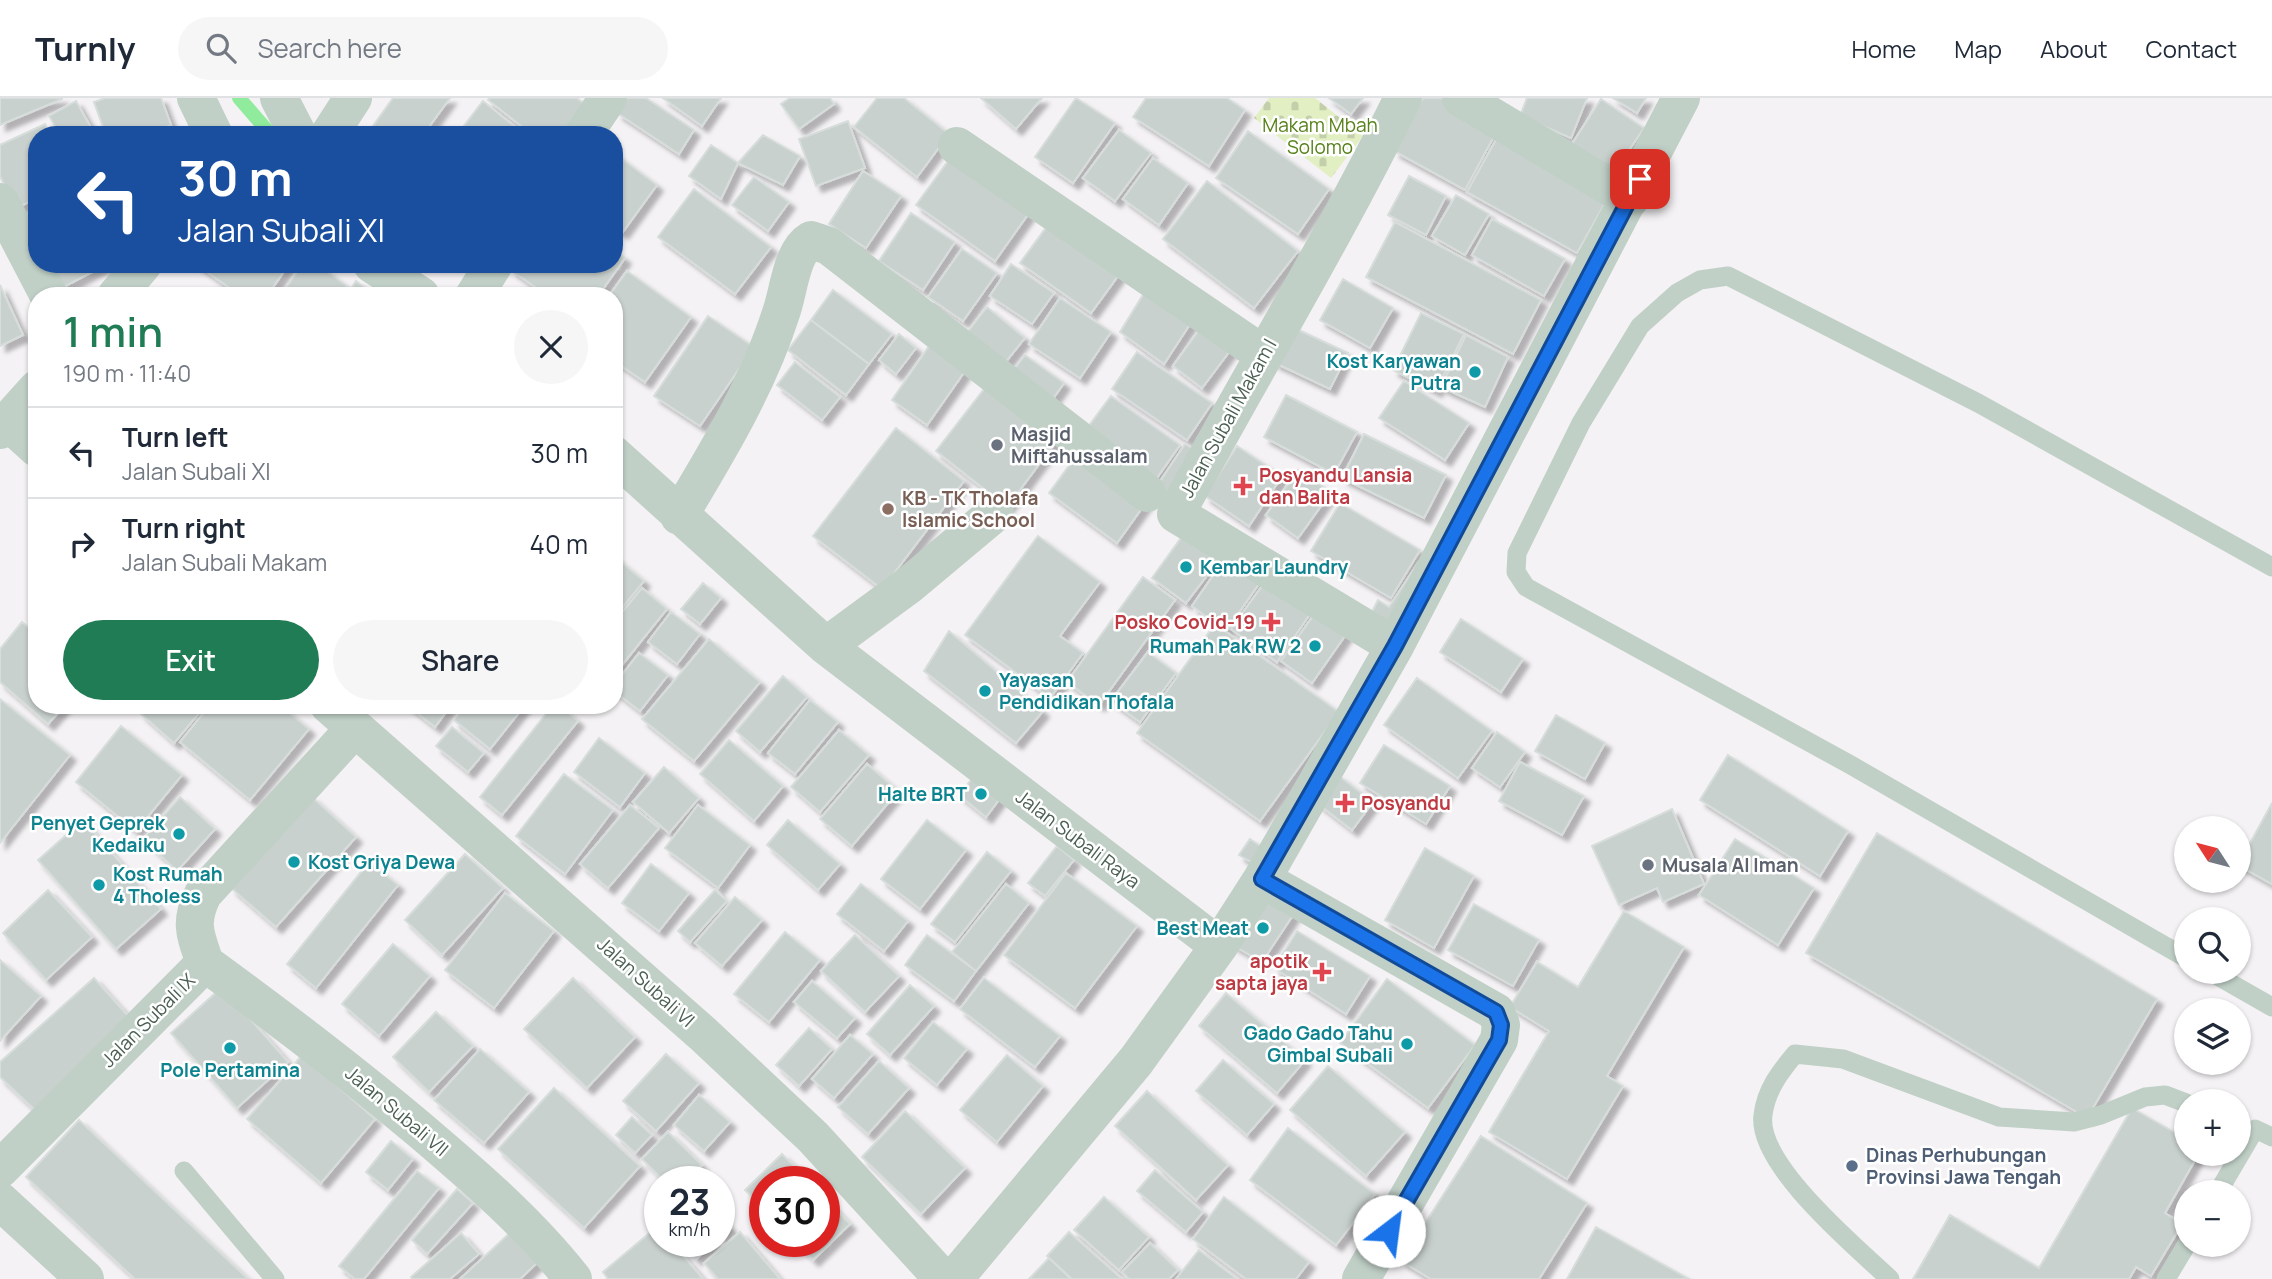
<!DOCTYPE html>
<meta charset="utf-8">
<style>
:root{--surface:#fff;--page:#f6f6f7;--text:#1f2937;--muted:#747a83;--line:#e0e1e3;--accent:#1f7c55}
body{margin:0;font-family:Manrope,sans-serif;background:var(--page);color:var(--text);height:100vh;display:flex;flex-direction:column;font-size:26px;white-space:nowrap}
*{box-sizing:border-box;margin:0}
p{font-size:23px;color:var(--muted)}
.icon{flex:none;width:38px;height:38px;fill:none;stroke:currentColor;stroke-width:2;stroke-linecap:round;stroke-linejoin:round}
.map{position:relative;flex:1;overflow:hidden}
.panel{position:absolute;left:28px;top:189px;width:595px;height:427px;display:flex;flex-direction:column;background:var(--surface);border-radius:28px;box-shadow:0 2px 5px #0004}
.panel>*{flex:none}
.banner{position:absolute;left:28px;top:28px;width:595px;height:147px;border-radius:28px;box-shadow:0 2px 5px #0004;background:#1a4fa0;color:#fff;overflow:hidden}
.needle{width:46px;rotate:306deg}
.tools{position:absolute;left:2174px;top:718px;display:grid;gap:14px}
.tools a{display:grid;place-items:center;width:77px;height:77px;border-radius:50%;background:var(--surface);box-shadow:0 2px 5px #0004;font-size:35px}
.speed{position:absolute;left:644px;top:1068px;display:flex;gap:14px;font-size:35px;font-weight:700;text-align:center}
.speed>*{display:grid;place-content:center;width:91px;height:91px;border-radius:50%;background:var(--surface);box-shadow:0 2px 5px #0004;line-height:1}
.speed small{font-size:18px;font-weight:400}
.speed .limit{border:10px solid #d22;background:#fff;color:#111}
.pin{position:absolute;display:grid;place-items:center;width:60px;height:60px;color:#fff;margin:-30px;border-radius:14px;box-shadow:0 4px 10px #0006}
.me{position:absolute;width:77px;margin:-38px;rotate:30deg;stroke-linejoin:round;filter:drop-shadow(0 0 5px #0008)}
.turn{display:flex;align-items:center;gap:24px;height:147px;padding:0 35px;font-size:32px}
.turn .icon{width:91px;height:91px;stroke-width:2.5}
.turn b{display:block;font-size:49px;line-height:60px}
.round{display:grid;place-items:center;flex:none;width:74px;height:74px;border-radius:37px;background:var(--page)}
.headline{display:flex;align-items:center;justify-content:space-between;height:119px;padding:0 35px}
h1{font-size:42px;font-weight:600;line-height:52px;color:var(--accent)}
.cta{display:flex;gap:14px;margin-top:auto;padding:14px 35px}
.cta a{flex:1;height:80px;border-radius:42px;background:var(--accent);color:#fff;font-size:28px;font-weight:600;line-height:80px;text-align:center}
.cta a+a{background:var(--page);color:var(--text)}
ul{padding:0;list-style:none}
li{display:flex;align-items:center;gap:21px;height:91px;padding:0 35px;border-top:2px solid var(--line)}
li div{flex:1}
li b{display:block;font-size:26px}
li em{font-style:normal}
header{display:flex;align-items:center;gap:42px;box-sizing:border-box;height:98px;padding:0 35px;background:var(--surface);border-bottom:2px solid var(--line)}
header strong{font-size:33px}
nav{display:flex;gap:38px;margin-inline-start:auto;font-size:24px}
.search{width:490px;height:63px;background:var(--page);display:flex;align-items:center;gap:18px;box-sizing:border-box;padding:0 24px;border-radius:38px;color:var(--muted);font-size:26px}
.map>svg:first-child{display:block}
</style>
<header>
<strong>Turnly</strong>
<div class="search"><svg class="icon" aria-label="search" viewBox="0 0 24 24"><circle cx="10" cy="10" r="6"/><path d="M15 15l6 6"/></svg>Search here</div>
<nav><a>Home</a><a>Map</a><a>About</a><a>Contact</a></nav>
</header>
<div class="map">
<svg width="2272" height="1181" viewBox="0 0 2272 1181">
<defs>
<pattern id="cemetery-stones" width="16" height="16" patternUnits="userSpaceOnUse" patternTransform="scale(1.75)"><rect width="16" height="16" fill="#e2efc3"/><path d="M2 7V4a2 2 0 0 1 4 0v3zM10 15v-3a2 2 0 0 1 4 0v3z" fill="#c3cfaa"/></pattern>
<filter id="shadow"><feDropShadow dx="6" dy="6" stdDeviation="2" flood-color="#0004"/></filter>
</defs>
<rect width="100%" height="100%" fill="#f4f2f4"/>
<path fill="url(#cemetery-stones)" d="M1269 0H1315L1363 38 1331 80 1254 20Z"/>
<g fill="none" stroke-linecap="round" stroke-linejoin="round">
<path stroke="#91eb9c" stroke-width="14" d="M239 0 266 31"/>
</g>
<path fill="#c9d1ce" stroke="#d6ddda" stroke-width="2" filter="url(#shadow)" d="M0 0H62V1L0 27Z
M105 0H161L171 27 148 37H106L94 4Z
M393 0H450L423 37H370L368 35Z
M490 0H577L587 8 565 37H533L488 2Z
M627 0H646L694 32 679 56 617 15Z
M663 0H721L702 28Z
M790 0H830L834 6 799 31 781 6Z
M877 0H904L949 36 917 79 854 29Z
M981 0H1042L1016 31Z
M1076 0 1115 25 1073 85 1035 59Z
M1146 0H1227L1245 12 1209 68 1133 19Z
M1329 0H1363L1351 16Z
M1423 0H1441L1498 31 1465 92 1394 53Z
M1527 0H1587L1571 40 1520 18Z
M1613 0H1646L1637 15Z
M1601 1 1644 30 1614 74 1572 46Z
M76 3 95 37H60L49 18Z
M483 3 525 37H457Z
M848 23 865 70 816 88 799 41Z
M45 26 50 37H37V100L15 111 0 78V47Z
M1119 32 1151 55 1115 103 1083 80Z
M1248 33 1329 91 1298 136 1216 80Z
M763 37 800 58 783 87 738 65Z
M1498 38 1609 98 1577 155 1467 94Z
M711 47 738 65 721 101 689 78Z
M614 55 657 87 622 135 614 129Z
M951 59 1029 115 995 163 916 107Z
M1153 60 1188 85 1159 127 1123 101Z
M863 73 901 98 866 150 829 126Z
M1409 78 1446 98 1426 137 1388 117Z
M754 79 789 104 768 133 732 107Z
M1207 83 1298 153 1254 210 1163 141Z
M694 91 771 149 735 196 658 139Z
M1456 97 1489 116 1465 157 1432 138Z
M911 115 955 144 923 192 879 163Z
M1056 116 1126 167 1091 215 1020 165Z
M1492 121 1565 161 1544 198 1472 157Z
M1395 124 1541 202 1513 256 1366 179Z
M962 151 997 175 963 223 928 199Z
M614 152 625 160 598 198H548L511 172 515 166H614Z
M45 166H107L58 192Z
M196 166H289L267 198H241Z
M303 166H317L347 188 340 198H280Z
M1011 166 1054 195 1032 226 990 198Z
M627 173 691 219 645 284 614 263V198H609Z
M1343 181 1393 210 1370 250 1320 222Z
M356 183 376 198H346Z
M0 187 23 237 0 248Z
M1149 187 1194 220 1164 266 1120 234Z
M833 192 892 236 869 266 811 222Z
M1060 200 1111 234 1080 280 1029 246Z
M987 209 1025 240 1004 266 966 236Z
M1421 215 1464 236 1436 293 1393 272Z
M708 218 754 249 700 328 654 298Z
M811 222 869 266 846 297 788 252Z
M1205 224 1235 246 1202 290 1173 268Z
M1290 228 1348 255 1330 291 1273 264Z
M899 236 916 250 896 276 879 262Z
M1466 237 1508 259 1485 309 1441 289Z
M929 248 965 273 927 327 892 302Z
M1137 254 1212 305 1187 342 1112 291Z
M1025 257 1064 285 1050 305 1010 277Z
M795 264 840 299 822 322 777 287Z
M1404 283 1469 325 1445 362 1379 320Z
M988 286 1058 341 1007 409 936 353Z
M1286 297 1357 334 1334 376 1264 339Z
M1111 298 1180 347 1149 391 1079 341Z
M896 330 964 383 882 491 813 438Z
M1364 336 1446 377 1424 420 1342 380Z
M1185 346 1202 356 1174 407 1153 394Z
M1237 348 1282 378 1249 428 1205 398Z
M1079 354 1147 403 1117 445 1049 395Z
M1298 372 1331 394 1298 440 1266 417Z
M1340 405 1420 452 1391 500 1311 453Z
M1186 433 1221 459 1186 505 1152 480Z
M1038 438 1100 484 1060 538 1083 555 1050 600 965 537Z
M1228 456 1263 480 1226 533 1192 508Z
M614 458 644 483 614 520Z
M1420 462 1392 537 1367 524 1378 502 1389 509Z
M1143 479 1175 502 1099 607 1067 584Z
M1265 484 1310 516 1277 564 1231 531Z
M703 485 721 500 700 526 681 511Z
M642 490 667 511 618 572 614 569V524Z
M1318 511 1349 532 1312 585 1281 563Z
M671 514 700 536 677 566 648 544Z
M1461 521 1523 561 1501 594 1440 554Z
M22 524 37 537V607H65L48 626 0 584V551Z
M1215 526 1339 614 1260 723 1137 635Z
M949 533 1043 613 1016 645 924 573Z
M709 541 760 584 694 663 642 621Z
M1148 554 1176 575 1140 624 1111 603Z
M639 555 668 577 640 613 614 593V587Z
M783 578 807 599 760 654 736 633Z
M1417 580 1492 633 1458 680 1384 627Z
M0 601 70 657 0 745Z
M810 602 838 624 795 676 768 655Z
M147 607H206L174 645 140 615Z
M210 607H280L309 631 250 702 180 644Z
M407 607H451L435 629Z
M466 607H525L490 651 454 622Z
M553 607H559L578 623 502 717 480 699Z
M1556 617 1605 645 1585 681 1535 653Z
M121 628 182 677 136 733 76 684Z
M452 629 484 655 468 674 436 648Z
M839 632 869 657 820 714 791 689Z
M1497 634 1525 654 1500 689 1472 670Z
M599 640 645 675 620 709 574 674Z
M729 642 783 688 754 723 700 676Z
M1384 647 1450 688 1426 726 1360 685Z
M1728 657 1848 733 1820 778 1700 702Z
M1520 664 1584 698 1562 737 1499 703Z
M867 666 898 693 852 748 820 721Z
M664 669 699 700 669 735 633 704Z
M977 674 1004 695 986 719 959 697Z
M564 676 613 712 565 776 516 738Z
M1338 677 1373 704 1352 732 1317 705Z
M180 699 215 731 177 773 143 741Z
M312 699 356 739 276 829 231 790Z
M2272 705V786L2238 767Z
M630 707 659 730 608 790 580 766Z
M698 707 750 747 718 790 665 750Z
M1672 711 1704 786 1663 804 1657 790 1619 807 1592 748Z
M83 722 161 811 116 851 38 762Z
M788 722 840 766 818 792 767 747Z
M927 722 966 752 920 811 881 781Z
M1877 735 2157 901 2087 1020 1806 855Z
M1250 741 1268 753 1258 768 1239 757Z
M1735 741 1814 790 1778 847 1699 797Z
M1057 748 1074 762 1045 798 1028 785Z
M1425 750 1474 778 1434 850 1385 822Z
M987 754 1011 773 955 844 931 826Z
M465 756 503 790 442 857 405 822Z
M369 764 398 787 316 890 287 866Z
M651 766 689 795 659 833 622 805Z
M1066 775 1137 828 1075 910 1004 857Z
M861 786 908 823 884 853 837 816Z
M1006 786 1029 805 976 873 952 854Z
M48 792 92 839 46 882 3 835Z
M715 792 727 803 690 844 678 833Z
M505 795 554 833 494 910 445 872Z
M1265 795 1295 814 1262 864 1231 846Z
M735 799 762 822 722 868 695 845Z
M1474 806 1539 842 1513 888 1448 852Z
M1624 813 1684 849 1607 978 1623 988 1567 1081 1489 1034 1549 933 1510 909 1537 864 1578 889Z
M1297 833 1370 878 1346 916 1274 870Z
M785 834 820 862 769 924 734 896Z
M855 837 899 878 865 914 821 873Z
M927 837 976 873 954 903 905 867Z
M393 846 430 878 379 938 342 906Z
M0 862 41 898 0 943Z
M94 880 129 919 36 1013 0 979V964Z
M573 880 635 939 587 990 524 931Z
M984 880 1060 938 1035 969 960 911Z
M1387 881 1475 947 1428 1010 1340 945Z
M812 883 855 920 837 940 794 904Z
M910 887 934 908 890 957 867 936Z
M222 889 288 964 237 1010 171 935Z
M1226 895 1305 962 1277 995 1199 928Z
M436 914 473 948 429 994 393 959Z
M933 924 967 951 937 987 904 960Z
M809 930 832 951 799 988 776 967Z
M850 937 873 956 834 1000 812 981Z
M480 951 529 994 484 1045 434 1002Z
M666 956 699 985 656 1033 623 1003Z
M302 957 375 1021 321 1085 247 1021Z
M1007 957 1043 988 997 1044 960 1012Z
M1223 962 1274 1006 1247 1037 1196 993Z
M879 963 909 990 868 1036 838 1009Z
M1328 968 1405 1034 1366 1078 1290 1012Z
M554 990 640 1068 584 1130 498 1051Z
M1147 993 1228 1067 1196 1102 1115 1028Z
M699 997 730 1024 704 1053 674 1027Z
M2132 1010 2186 1041V1055H2199L2165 1115 2182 1126 2151 1178 2136 1169 2129 1181H1913L1950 1117 2039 1170Z
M905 1013 965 1070 921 1116 862 1059Z
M632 1019 652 1037 635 1055 616 1037Z
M79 1022 248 1181H135L26 1079Z
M1288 1030 1375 1096 1336 1147 1250 1082Z
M668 1034 702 1067 686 1083H664L642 1061Z
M1481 1038 1587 1105 1539 1181H1431L1401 1163Z
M391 1043 413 1061 388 1092 366 1074Z
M782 1056 809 1083H765V1112L745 1092Z
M1155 1072 1203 1114 1186 1134 1137 1093Z
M417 1073 439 1090 364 1181H355L339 1168Z
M457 1091 473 1105 427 1156 412 1142Z
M824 1099 850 1126 813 1162 794 1143H824Z
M1104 1099 1149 1139 1119 1172 1074 1132Z
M1224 1099 1309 1164 1296 1181H1246L1193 1141Z
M719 1117 731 1130 719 1140Z
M658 1128 660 1143H671L703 1181H608L603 1174Z
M1596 1129 1689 1181H1567Z
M512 1133 539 1163 520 1181H460Z
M740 1134 780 1181H718L704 1165Z
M1069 1134 1122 1181H1072L1047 1158Z
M461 1135 479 1156 450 1181H412L411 1179Z
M685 1143H716L696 1161 682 1146Z
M1150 1145 1178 1172 1169 1181H1129L1122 1174Z
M1199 1152 1237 1181H1176Z
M1049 1160 1071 1181H1029Z"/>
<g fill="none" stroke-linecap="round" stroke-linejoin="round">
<path stroke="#c0d0c7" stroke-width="19" d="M2186 860 1849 666 1526 489 1516 474 1517 455 1581 325 1640 228 1677 195 1700 182 1728 178 1978 305 2272 469
M2209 873 2272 909
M184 1073 275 1181
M2218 1094 2255 1031 2272 1039
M1890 1181C1856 1149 1756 1066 1763 1017 1766 992 1780 974 1795 956L1843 961 1999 1019 2074 1024 2101 1017 2145 999 2165 997 2186 1005
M2166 1181 2187 1146"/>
<path stroke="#c0d0c7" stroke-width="38" d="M196 0 214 37
M279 0 298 37
M1461 0 1630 101
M329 37 353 0
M583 37 608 0
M957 48 1263 256
M0 104 49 198
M372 166 421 198
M116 198 143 166
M474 198 494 166
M8 324 37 350
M0 332 37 291
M614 357 826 548 1219 848
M679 418C718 353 758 287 781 215 789 193 791 154 811 142L829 148 1147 395
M826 548 909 487 995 415
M1395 548 1176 416C1251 277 1333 142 1403 0
M329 607 703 936 813 1039 943 1181
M1262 781 1496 914 1501 927 1499 942 1361 1181
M205 865C279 919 350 973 420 1032 474 1078 529 1125 573 1181
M205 865C195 836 189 825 203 796L355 630
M0 1071 205 865
M0 1103 85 1181
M954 1181 1136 963 1219 848 1262 781 1395 548 1681 0"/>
</g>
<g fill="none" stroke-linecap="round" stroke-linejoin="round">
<g stroke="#114b97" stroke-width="18">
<path id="route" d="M1389 1133 1499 942 1501 927 1496 914 1262 781 1395 548 1640 81"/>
</g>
<use href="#route" stroke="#1a73e8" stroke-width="12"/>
</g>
<g fill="#0f9aa8" stroke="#fff" stroke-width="2.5">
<circle cx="1475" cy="274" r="7"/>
<circle cx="1186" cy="469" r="7"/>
<circle cx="1315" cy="548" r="7"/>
<circle cx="985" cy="593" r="7"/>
<circle cx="981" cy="696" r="7"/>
<circle cx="179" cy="736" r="7"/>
<circle cx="294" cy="764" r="7"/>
<circle cx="99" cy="787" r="7"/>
<circle cx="1263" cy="830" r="7"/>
<circle cx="1407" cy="946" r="7"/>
<circle cx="230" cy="950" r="7"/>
</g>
<g fill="#6b7280" stroke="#fff" stroke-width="2.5">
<circle cx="997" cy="347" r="7"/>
<circle cx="1648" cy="767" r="7"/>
</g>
<g fill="#e0444e" stroke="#fff" stroke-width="2.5">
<path d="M1239.5 377.5h7v7h7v7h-7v7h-7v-7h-7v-7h7z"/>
<path d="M1267.5 513.5h7v7h7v7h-7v7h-7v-7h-7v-7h7z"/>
<path d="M1341.5 694.5h7v7h7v7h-7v7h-7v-7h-7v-7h7z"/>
<path d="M1318.5 863.5h7v7h7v7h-7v7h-7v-7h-7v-7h7z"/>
</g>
<circle fill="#8d6e63" stroke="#fff" stroke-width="2.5" cx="888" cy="411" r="7"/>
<circle fill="#5c6f8a" stroke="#fff" stroke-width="2.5" cx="1852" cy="1068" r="7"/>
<g text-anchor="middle" stroke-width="5" stroke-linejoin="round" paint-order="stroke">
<g font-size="19" fill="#57811a" stroke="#fff">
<text x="1320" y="34">Makam Mbah<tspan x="1320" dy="22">Solomo</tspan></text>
</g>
<g font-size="19" font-weight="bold" fill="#0d838f" stroke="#fff" text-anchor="end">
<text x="1461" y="270">Kost Karyawan<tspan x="1461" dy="22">Putra</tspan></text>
<text x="1200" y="476" text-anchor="start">Kembar Laundry</text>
<text x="1301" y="555">Rumah Pak RW 2</text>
<text x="999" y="589" text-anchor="start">Yayasan<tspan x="999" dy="22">Pendidikan Thofala</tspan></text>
<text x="967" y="703">Halte BRT</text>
<text x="165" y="732">Penyet Geprek<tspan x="165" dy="22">Kedaiku</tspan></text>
<text x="308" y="771" text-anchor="start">Kost Griya Dewa</text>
<text x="113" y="783" text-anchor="start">Kost Rumah<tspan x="113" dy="22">4 Tholess</tspan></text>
<text x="1249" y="837">Best Meat</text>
<text x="1393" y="942">Gado Gado Tahu<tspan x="1393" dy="22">Gimbal Subali</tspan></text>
<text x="230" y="979" text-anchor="middle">Pole Pertamina</text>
</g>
<g font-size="19" fill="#4a5f52" stroke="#fff">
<text transform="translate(1228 320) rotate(-61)" y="7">Jalan Subali Makam I</text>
<text transform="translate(1078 741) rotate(37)" y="7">Jalan Subali Raya</text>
<text transform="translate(646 884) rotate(42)" y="7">Jalan Subali VI</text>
<text transform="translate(148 922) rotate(-45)" y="7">Jalan Subali IX</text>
<text transform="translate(397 1013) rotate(40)" y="7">Jalan Subali VII</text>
</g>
<g font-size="19" font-weight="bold" fill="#5b616d" stroke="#fff" text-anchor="start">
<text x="1011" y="343">Masjid<tspan x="1011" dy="22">Miftahussalam</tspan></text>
<text x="1662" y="774">Musala Al Iman</text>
</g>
<g font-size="19" font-weight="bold" fill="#be3a42" stroke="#fff" text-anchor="start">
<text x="1259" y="384">Posyandu Lansia<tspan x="1259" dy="22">dan Balita</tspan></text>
<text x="1255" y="531" text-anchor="end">Posko Covid-19</text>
<text x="1361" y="712">Posyandu</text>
<text x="1308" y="870" text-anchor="end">apotik<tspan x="1308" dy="22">sapta jaya</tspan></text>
</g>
<g font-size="19" font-weight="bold" fill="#785e54" stroke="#fff" text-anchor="start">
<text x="902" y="407">KB - TK Tholafa<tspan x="902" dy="22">Islamic School</tspan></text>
</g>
<g font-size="19" font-weight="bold" fill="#4e5e75" stroke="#fff" text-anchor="start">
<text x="1866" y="1064">Dinas Perhubungan<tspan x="1866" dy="22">Provinsi Jawa Tengah</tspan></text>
</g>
</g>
</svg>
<div class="tools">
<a><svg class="needle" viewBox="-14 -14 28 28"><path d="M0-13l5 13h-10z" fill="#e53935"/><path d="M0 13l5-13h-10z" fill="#747a83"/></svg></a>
<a><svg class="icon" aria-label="search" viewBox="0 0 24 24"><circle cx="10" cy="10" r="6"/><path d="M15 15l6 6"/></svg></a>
<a><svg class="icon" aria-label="layers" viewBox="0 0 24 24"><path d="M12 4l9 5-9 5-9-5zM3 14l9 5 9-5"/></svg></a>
<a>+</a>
<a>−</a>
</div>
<div class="speed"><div>23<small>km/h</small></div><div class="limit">30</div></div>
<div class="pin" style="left:1640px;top:81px;background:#d93025"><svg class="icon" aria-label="arrive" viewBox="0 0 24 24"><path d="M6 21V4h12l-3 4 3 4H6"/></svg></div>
<svg class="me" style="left:1389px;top:1133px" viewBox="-20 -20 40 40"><circle r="19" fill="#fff"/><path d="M0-13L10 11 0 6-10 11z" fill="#1a73e8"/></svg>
<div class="banner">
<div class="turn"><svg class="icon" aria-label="left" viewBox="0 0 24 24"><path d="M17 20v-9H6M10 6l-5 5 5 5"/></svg><div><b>30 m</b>Jalan Subali XI</div></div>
</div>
<section class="panel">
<div class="headline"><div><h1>1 min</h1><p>190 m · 11:40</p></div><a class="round"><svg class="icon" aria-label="close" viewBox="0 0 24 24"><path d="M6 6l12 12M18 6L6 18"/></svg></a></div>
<ul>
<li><svg class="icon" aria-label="left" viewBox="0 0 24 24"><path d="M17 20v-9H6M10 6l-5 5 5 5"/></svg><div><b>Turn left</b><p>Jalan Subali XI</p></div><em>30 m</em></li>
<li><svg class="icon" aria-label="right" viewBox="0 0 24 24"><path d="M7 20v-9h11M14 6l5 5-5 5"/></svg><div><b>Turn right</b><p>Jalan Subali Makam</p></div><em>40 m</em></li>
</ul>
<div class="cta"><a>Exit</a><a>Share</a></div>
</section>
</div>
